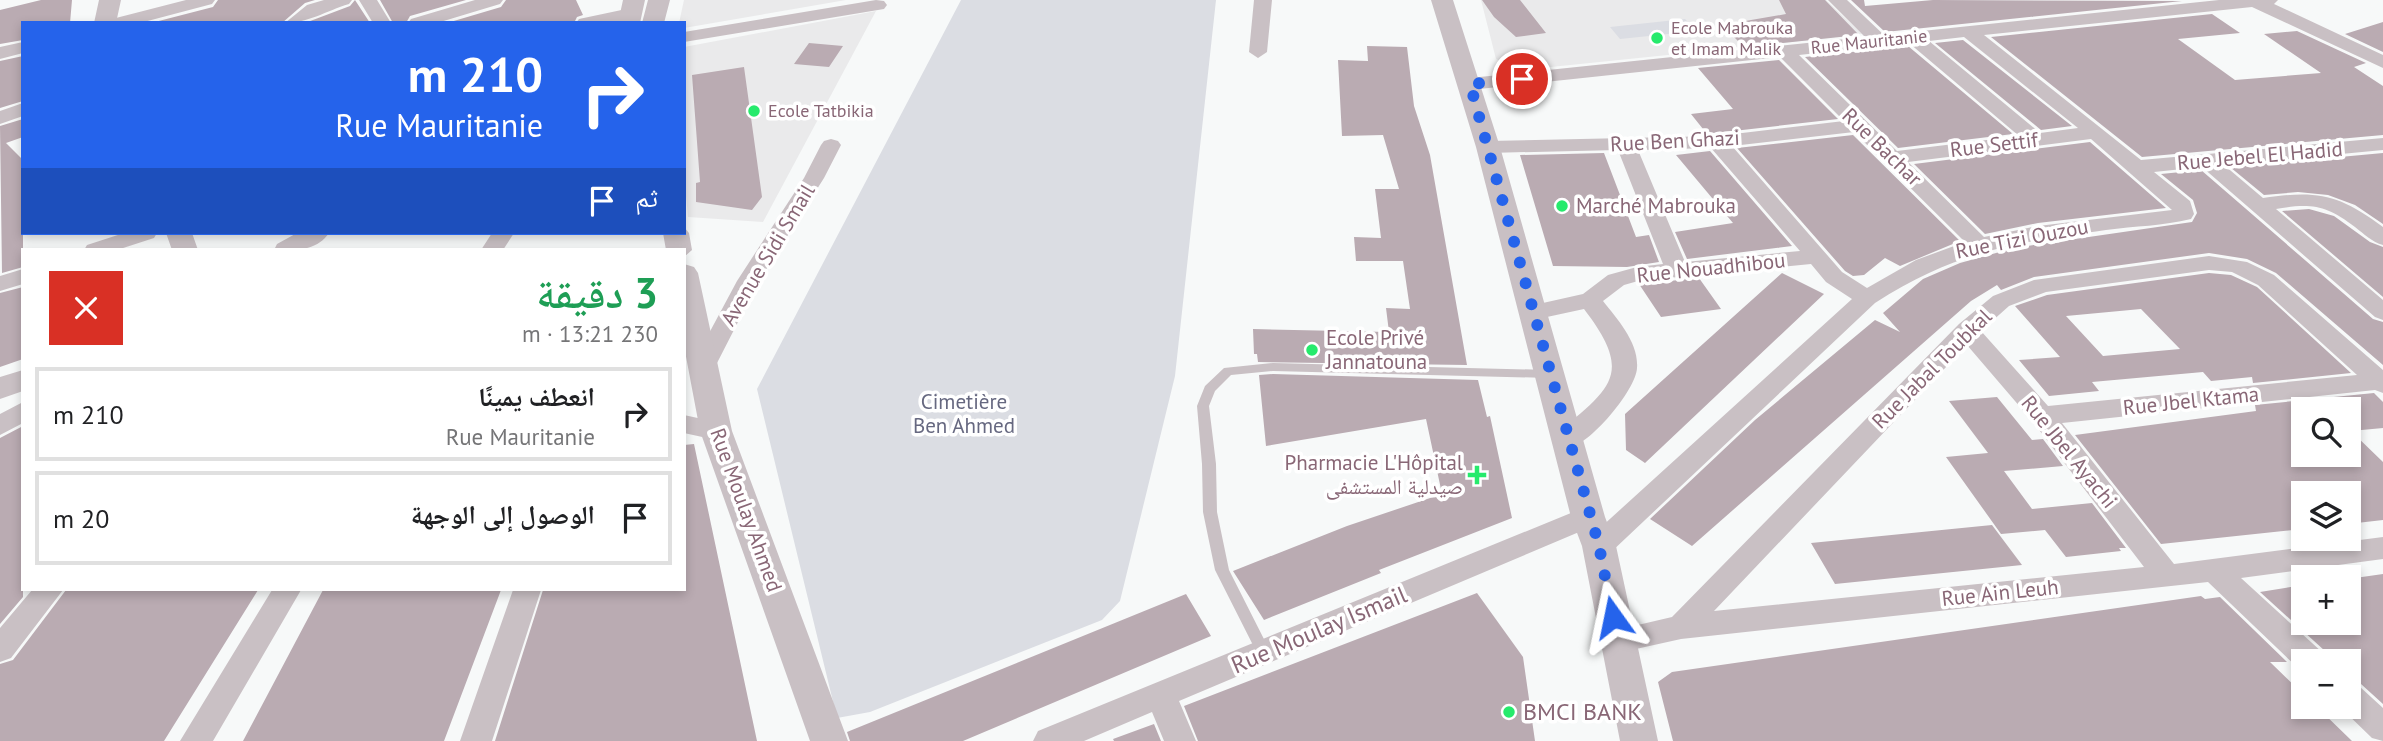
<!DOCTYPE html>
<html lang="ar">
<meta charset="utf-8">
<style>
:root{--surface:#fff;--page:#f2f2f2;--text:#202124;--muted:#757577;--line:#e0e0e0}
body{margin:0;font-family:"PT Sans","Noto Naskh Arabic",sans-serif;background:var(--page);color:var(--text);direction:rtl;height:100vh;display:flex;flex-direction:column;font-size:26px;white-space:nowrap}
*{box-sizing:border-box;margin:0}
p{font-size:23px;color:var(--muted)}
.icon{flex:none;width:38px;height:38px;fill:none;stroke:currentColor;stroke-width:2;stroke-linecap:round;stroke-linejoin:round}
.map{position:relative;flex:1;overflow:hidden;direction:ltr}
.panel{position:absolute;left:21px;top:248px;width:665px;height:343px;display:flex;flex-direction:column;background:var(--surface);border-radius:0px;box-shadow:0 4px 10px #0003;direction:rtl}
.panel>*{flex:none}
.guide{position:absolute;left:21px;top:21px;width:665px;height:214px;border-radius:0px;box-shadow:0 4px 10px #0003;direction:rtl;background:#2563eb;color:#fff;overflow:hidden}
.fabs{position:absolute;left:2291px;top:397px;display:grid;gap:14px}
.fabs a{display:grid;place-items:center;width:70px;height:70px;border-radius:0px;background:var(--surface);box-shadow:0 4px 10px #0003;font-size:35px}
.pin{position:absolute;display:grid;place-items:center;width:60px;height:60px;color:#fff;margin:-30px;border:4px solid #fff;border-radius:50%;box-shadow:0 2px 7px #0007}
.me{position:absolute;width:77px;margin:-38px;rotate:348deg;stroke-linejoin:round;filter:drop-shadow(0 0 5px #0008)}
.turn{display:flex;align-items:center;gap:24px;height:147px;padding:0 28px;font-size:32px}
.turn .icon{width:91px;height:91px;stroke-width:2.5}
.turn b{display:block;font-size:49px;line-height:60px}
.then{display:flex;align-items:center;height:66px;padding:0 28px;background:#0003;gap:14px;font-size:26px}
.round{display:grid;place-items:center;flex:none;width:74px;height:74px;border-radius:0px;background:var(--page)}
.head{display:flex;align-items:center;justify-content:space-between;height:119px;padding:0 28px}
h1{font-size:42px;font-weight:600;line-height:52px;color:#1e9e55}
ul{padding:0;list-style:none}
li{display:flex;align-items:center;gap:21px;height:94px;margin:0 14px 10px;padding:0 14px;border:4px solid var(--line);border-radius:0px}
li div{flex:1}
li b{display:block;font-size:26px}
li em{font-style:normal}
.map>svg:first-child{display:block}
</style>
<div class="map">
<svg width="2383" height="741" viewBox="0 0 2383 741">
<rect width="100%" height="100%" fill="#f7f9f9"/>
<path fill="#eaeaeb" d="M684 0H846L684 28V23H679Z
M1481 0H1826L1862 34 1739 48 1723 42 1699 44 1697 52 1521 70 1496 59Z
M876 11 763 222 688 217 684 175V47Z"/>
<path fill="#dbdde3" d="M961 0H1216L1175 376 1120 601 1102 620 870 712 837 718 757 389Z
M1685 19 1697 31 1620 39 1610 27Z"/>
<path fill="#baabb2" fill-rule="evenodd" d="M41 0H72L70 23H23V40L0 44V10Z
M218 0H315L305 3 282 23H151L213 7Z
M355 0 370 23H305L350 6Z
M380 0H466L410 16 406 23H393Z
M506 0H576L583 15 577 17 574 23H447L501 7Z
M1482 0H1520L1546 33 1516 37 1494 17Z
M1779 0H1825L1859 35 1744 47 1722 25 1786 14Z
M1851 0H1864L1865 6 1933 0 2182 1 1885 32Z
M2212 14 2240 33 2178 39 2235 80 2321 73 2264 34 2297 31 2366 63 2354 67 2383 86V135L2142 157 1991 37Z
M2383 22V52L2345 34Z
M1963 40 2072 126 2041 130 1935 43Z
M809 43 843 46 829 67 794 64Z
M1367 46 1407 47 1414 106 1430 155 1467 365 1258 362 1257 354H1254L1253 329 1389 332 1386 308 1410 309 1403 261H1356L1354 237 1381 238 1375 189H1399L1383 135 1342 136 1338 60 1368 61Z
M1908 46 2013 134 1898 148 1805 57Z
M23 56V101L0 108V61Z
M1779 60 1838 119 1707 134 1691 114 1733 109 1698 68Z
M744 67 762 197 752 210 696 202V183L700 182 692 75Z
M23 119V137L6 143 23 160V267L2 273 0 126Z
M1853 135 1960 241 1900 266 1885 258 1864 275 1853 276 1845 271 1737 148Z
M2090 142 2166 208 2038 223 1985 234 1914 164Z
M1710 151 1792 246 1687 259 1675 232 1733 223 1676 155Z
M1604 153 1636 237 1649 235 1659 262 1627 267 1553 266 1520 155Z
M2383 153V224L2355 205 2328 195 2298 192 2264 195 2230 167Z
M2201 170 2373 319 2383 322V365L2276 273 2247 259 2209 253 2034 277 2001 290 1997 285 1971 301 1692 546 1650 519 1755 420 1875 320 1900 332 1883 313 1923 279 1960 263 2014 248 2192 222 2197 213 2193 200 2161 174Z
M2309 209 2334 216 2370 242 2383 247V297L2282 211Z
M1782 273 1824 294 1645 463 1626 450 1625 414Z
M2209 273 2231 275 2257 287 2351 373 2253 383 2252 377 2211 381 2203 372 2092 382 2099 391 2049 396 2019 360 2060 357 2015 306 2047 295ZM2141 309 2180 349 2103 356 2066 316Z
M1699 278 1721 309 1661 317 1639 284Z
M23 287V359L0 367V293Z
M1273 374 1478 380 1487 417 1490 416 1512 518 1379 570 1381 573 1264 620 1233 571 1347 526 1442 494 1426 419 1266 446 1259 375Z
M2374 393 2383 402V428L2351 431 2383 462V520L2348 524V494H2303V529L2161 544 2075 435 2256 411 2255 405ZM2303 410H2348V455H2303Z
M1997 397 2032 440 2043 439 2063 466 2004 471 2032 509 2092 503 2126 548H2119L2121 551 2066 557 2045 530 2001 534 1946 457 1988 453 1949 401Z
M23 426V597L0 624V438Z
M694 444 757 741H495L543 590H684V445Z
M1992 525 2022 565 1835 584 1811 543Z
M2383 574V704L2361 684 2348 680V662H2329L2325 651 2260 592 2303 585V623H2348V579Z
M66 590H258L164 741H0V664L13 660Z
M323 590H501L444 741H243Z
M1477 593 1523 657 1535 741H1198L1184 706Z
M1186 594 1211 636 963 741H850L847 732Z
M2201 596 2205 599 2220 597 2287 662H2270L2303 694V707H2317L2352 741H1673L1658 682 1672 672Z
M1154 724 1161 741H1114L1113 739Z"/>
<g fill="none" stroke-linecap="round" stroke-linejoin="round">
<path fill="#c9c0c4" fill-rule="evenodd" d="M1273 363 1549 370 1555 374 1549 378 1273 371 1231 375 1215 391 1209 406 1216 464 1217 512 1229 570 1271 653 1269 657 1264 659 1259 657 1215 570 1203 512 1202 464 1197 406 1205 386 1224 368Z"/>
<path fill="#c9c0c4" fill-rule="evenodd" d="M186 0H215L212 4 140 23H109L112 19Z
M324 0H352L349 4C326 11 308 23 285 23L307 5Z
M359 0H377L391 23H373Z
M475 0H503L500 4 437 23H408L411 19Z
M876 0 884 1 887 5 884 9 684 42V32Z
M1254 0H1272L1267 52 1258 58 1249 52Z
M1828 0H1847L1884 35 2219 0H2278L2274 4 2383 55V68L2252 7 1984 35 2141 160 2383 138V150L2224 165 2263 198C2317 190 2339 194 2383 227V245C2372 242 2364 234 2355 227 2326 205 2311 203 2276 209L2383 300V320L2375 317 2202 167 2154 172 2190 201 2194 214 2191 219C2163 226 2135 226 2106 230 2013 243 1956 251 1875 303L1609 554 1599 557 1589 554 1585 546 1589 538 1852 299 1826 282 1811 264 1638 281 1624 285 1603 301C1618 320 1639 343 1637 368 1636 390 1589 446 1568 448 1565 448 1561 447 1558 446L1554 439 1558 432C1613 387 1633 373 1584 309L1533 320 1525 317 1521 312 1525 307 1583 294 1608 275 1637 267 1663 264 1618 150 1488 153 1481 151 1478 147 1481 143 1488 141 1717 136 1844 121 1780 57 1470 90 1460 84 1470 78 1865 37ZM1964 37 2078 128 2040 133 1929 41ZM1909 43 2019 136 1897 151 1799 55ZM1854 132 1965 242 1916 260 1867 288 1842 272 1732 146ZM2091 139 2172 210 2038 226 1984 237 1908 162ZM1711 148 1800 251 1685 262 1638 150Z
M631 8 640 13 637 17 611 23H576L579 19Z
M23 42V53L0 59V47Z
M23 103V116L0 124V111Z
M831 139 838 141 841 145 824 178 759 281 716 365 713 371 704 373 695 371 692 365 737 281 804 178 821 145 824 141Z
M124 233H157L154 238 117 250H84L87 245Z
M492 233H514L503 250H481Z
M2209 256 2247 262 2274 275 2383 370V393L2375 390 2062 423 2174 564 2383 537V559L2241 578 2323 653 2327 662H2303L2301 671 2208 582 1681 639 1618 653 1608 650 1603 641 1608 632 1672 617 1959 324 1993 296 2034 280ZM2209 270 2232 272 2258 285 2357 375 2048 406 1981 331 2009 306 2046 292ZM1967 345 2033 422 2144 567 1714 611Z
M23 269V284L0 291V276Z
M23 402V423L0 435V414Z
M684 415 725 424 729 431 725 438 716 440 684 433Z
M1588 506 1598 510 1602 517 1598 524 1179 701 1196 741H1164L1152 712 1084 741H1033L1038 731Z
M32 590H63L11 658 0 662V628Z
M272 590H301L213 741H180Z
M513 590H541L492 741H460Z
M2348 682 2359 686 2383 708V741L2372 738 2340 707H2348Z"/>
<path fill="#c9c0c4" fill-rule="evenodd" d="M99 0H121L116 23H94Z
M623 0H645L640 23H618Z
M648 0H670L664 23H642Z
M1431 0H1453L1500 147 1605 517 1616 546 1658 741H1620L1582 546 1571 517 1476 147Z
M684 227 689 233 692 250 684 257V250H666L663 233H684Z
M166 233H192L198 250H172Z
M297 233H329C316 252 294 250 274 250L277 244Z
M684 264 694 267 698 273 732 431 848 741H810L700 431 684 346Z
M23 370V391L0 399V377Z"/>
</g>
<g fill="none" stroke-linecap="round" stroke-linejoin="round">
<path stroke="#2563eb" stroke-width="12" stroke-dasharray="0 21.6" d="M1522 79 1470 84 1599 546 1613 617"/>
</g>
<g fill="#26ea6c" stroke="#fff" stroke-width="2.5">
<circle cx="1657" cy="38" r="7"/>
<circle cx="754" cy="111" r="7"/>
<circle cx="1562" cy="206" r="7"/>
<circle cx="1312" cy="350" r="7"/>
<path d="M1473.5 464.5h7v7h7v7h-7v7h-7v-7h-7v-7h7z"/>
<circle cx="1509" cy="712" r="7"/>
</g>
<g text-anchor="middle" stroke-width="7" stroke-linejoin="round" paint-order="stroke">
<g font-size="18" fill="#896776" stroke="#fff" text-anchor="start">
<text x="1671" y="34">Ecole Mabrouka<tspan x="1671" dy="21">et Imam Malik</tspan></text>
<text x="768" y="117">Ecole Tatbikia</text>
</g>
<g font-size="18" fill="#896776" stroke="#fff">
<text transform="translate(1869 42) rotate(-6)" y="6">Rue Mauritanie</text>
</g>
<g font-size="21" fill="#896776" stroke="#fff">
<text transform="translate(1675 141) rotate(-3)" y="7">Rue Ben Ghazi</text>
<text transform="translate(1994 145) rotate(-7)" y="7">Rue Settif</text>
<text transform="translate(1882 147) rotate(44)" y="7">Rue Bachar</text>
<text transform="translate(2260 156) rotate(-5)" y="7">Rue Jebel El Hadid</text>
<text transform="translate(2022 239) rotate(-11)" y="7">Rue Tizi Ouzou</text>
<text transform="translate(768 255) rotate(-59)" y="7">Avenue Sidi Smail</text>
<text transform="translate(1711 268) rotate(-6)" y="7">Rue Nouadhibou</text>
<text transform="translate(1932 369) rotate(-45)" y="7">Rue Jabal Toubkal</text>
<text transform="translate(2191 401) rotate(-6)" y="7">Rue Jbel Ktama</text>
<text transform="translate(2069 452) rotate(51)" y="7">Rue Jbel Ayachi</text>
<text transform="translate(746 510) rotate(70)" y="7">Rue Moulay Ahmed</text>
<text transform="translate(2000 593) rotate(-6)" y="7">Rue Ain Leuh</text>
</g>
<g font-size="21" fill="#896776" stroke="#fff" text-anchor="start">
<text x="1576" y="213">Marché Mabrouka</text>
<text x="1326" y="345">Ecole Privé<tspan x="1326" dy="24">Jannatouna</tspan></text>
<text x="1463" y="470" text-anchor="end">Pharmacie L'Hôpital<tspan x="1463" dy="24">صيدلية المستشفى</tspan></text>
</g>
<g font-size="21" fill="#666880" stroke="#fff">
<text x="964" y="409">Cimetière<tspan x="964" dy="24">Ben Ahmed</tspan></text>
</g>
<g font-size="24" fill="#896776" stroke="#fff">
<text transform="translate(1319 630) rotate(-23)" y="8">Rue Moulay Ismail</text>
</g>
<g font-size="24" fill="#896776" stroke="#fff" text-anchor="start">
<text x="1523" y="720">BMCI BANK</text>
</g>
</g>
</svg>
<div class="fabs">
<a><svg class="icon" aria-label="search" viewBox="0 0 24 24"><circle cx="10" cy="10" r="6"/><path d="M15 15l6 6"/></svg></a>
<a><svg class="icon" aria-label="layers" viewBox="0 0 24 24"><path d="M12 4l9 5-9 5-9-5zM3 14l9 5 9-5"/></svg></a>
<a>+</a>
<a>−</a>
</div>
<div class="pin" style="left:1522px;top:79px;background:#d93025"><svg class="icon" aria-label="arrive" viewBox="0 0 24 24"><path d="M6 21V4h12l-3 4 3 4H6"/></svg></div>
<svg class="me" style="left:1613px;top:617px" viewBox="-20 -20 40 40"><path d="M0-17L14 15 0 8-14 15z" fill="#2563eb" stroke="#fff" stroke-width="4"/></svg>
<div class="guide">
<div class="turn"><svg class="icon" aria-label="right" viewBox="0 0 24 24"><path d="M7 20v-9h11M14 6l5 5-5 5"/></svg><div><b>210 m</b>Rue Mauritanie</div></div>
<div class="then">ثم<svg class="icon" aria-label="arrive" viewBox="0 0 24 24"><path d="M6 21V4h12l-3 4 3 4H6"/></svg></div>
</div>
<section class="panel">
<div class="head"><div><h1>3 دقيقة</h1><p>230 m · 13:21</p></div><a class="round" style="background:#d93025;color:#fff"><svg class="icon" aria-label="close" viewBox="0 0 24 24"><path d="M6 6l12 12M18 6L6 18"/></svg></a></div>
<ul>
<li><svg class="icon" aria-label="right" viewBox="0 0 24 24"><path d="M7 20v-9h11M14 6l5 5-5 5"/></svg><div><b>انعطف يمينًا</b><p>Rue Mauritanie</p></div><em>210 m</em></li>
<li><svg class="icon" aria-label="arrive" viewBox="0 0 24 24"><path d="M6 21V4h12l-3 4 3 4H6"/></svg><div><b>الوصول إلى الوجهة</b></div><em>20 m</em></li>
</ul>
</section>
</div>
